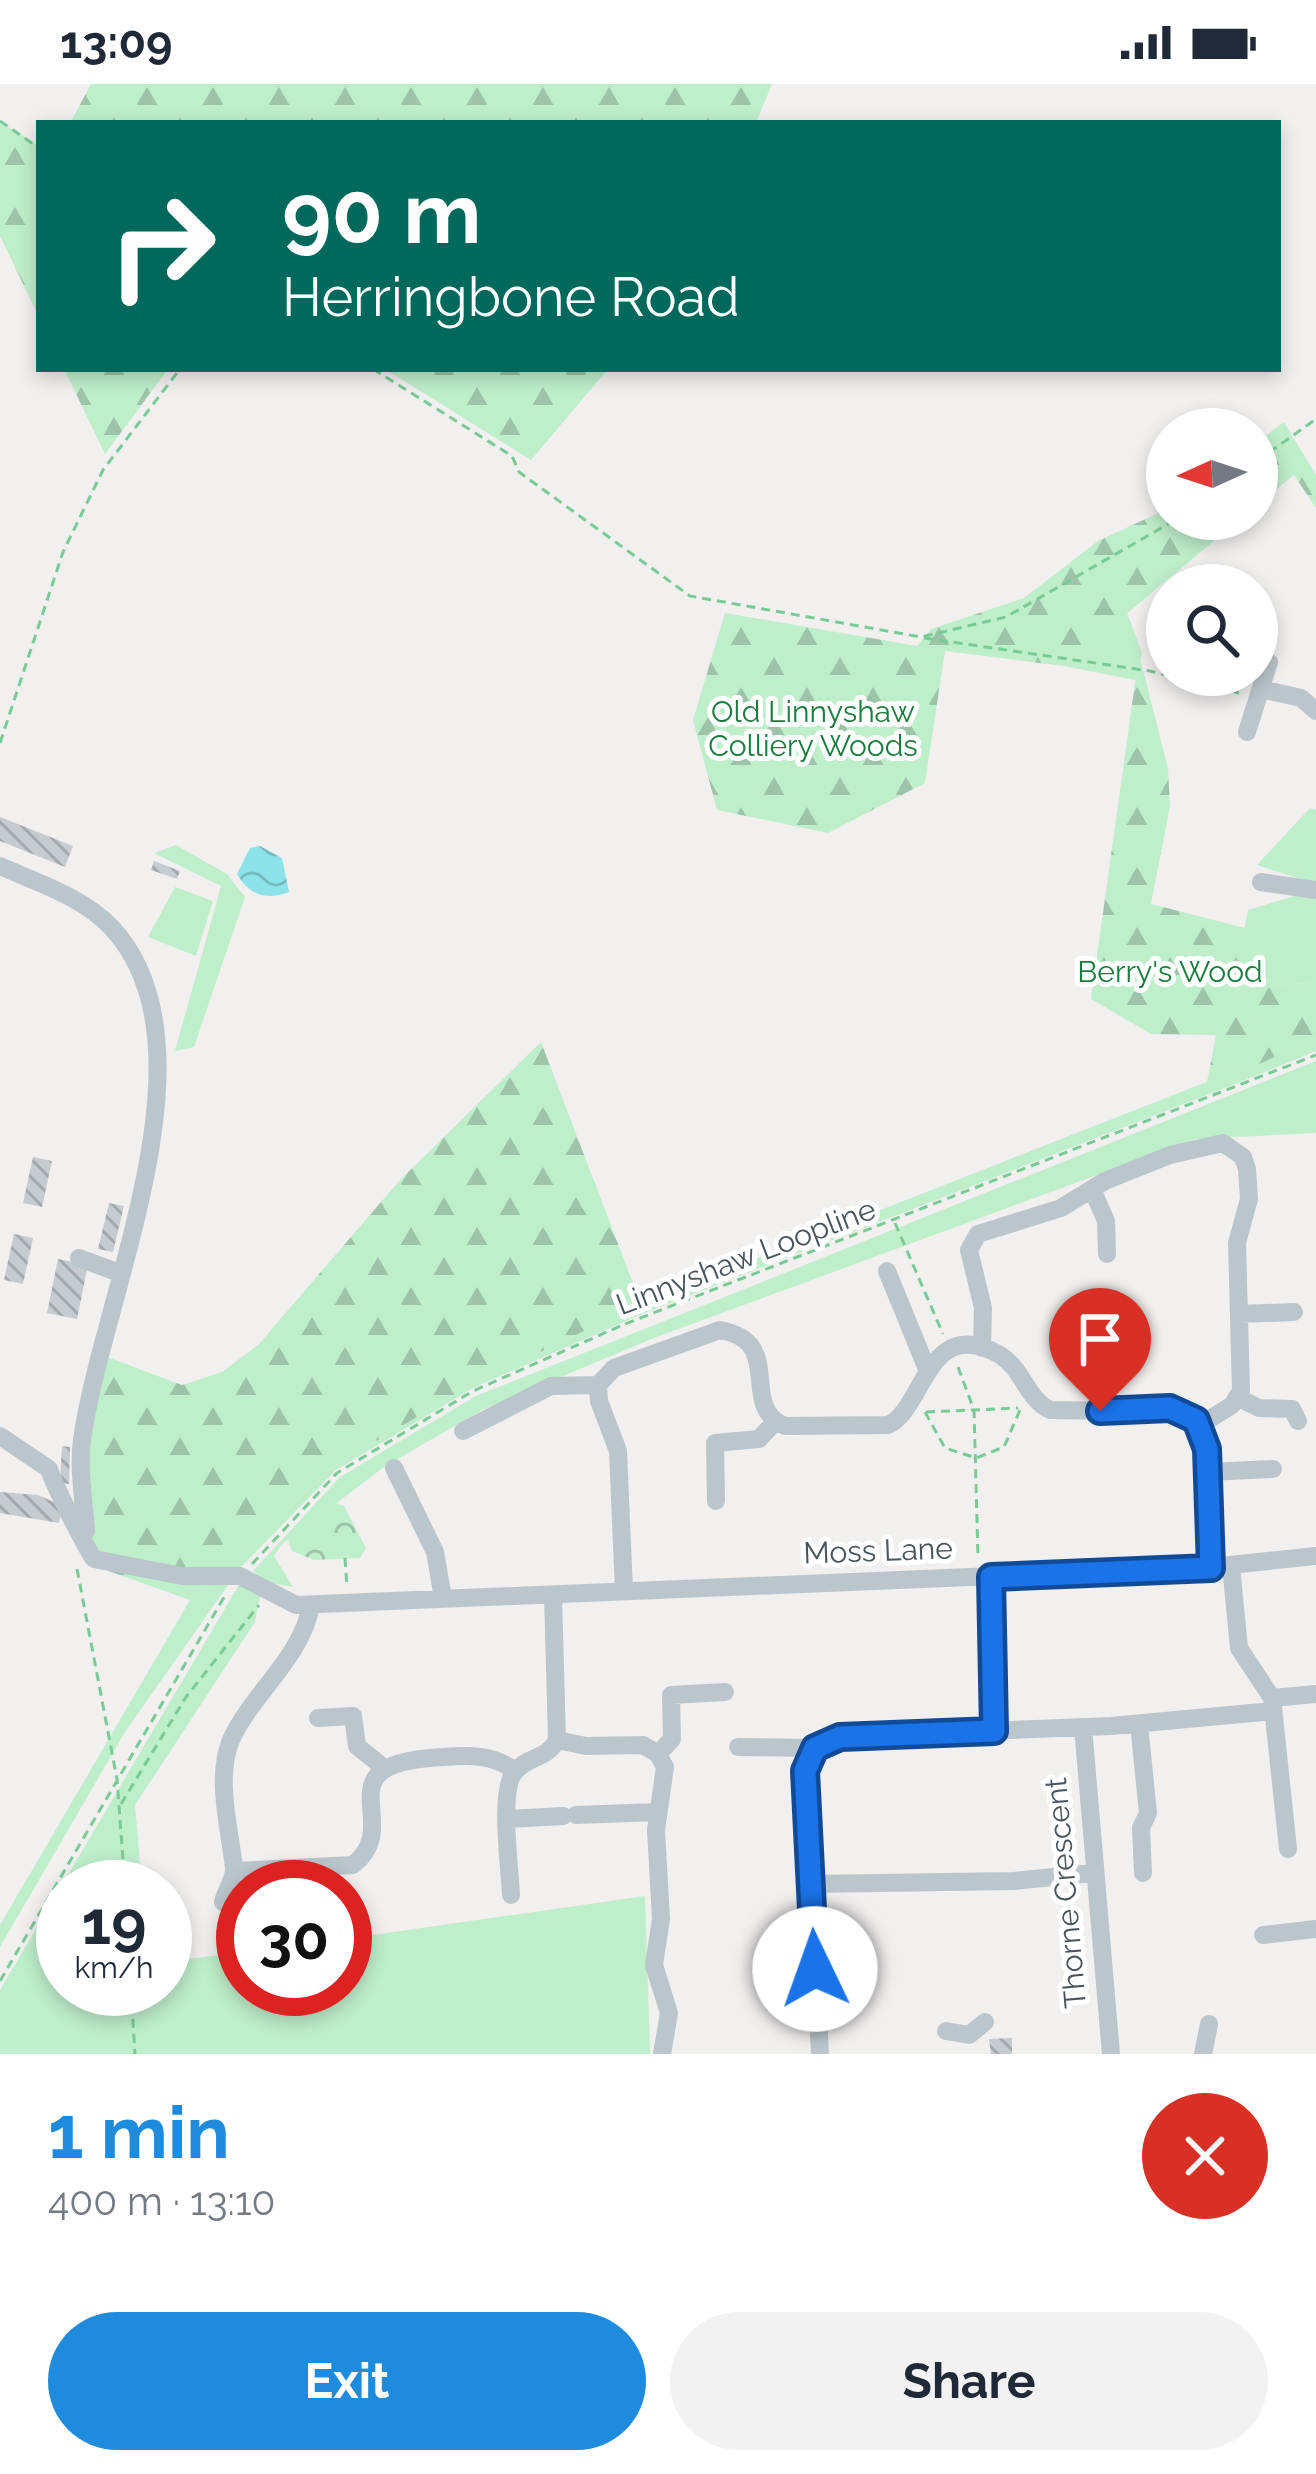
<!DOCTYPE html>
<meta charset="utf-8">
<style>
:root{--surface:#fff;--page:#f2f2f3;--text:#1f2937;--muted:#747a83;--accent:#1e8bdd}
body{margin:0;font-family:Raleway,sans-serif;background:var(--page);color:var(--text);height:100vh;display:flex;flex-direction:column;font-size:45px;white-space:nowrap}
*{box-sizing:border-box;margin:0}
p{font-size:39px;color:var(--muted)}
.icon{flex:none;width:66px;height:66px;fill:none;stroke:currentColor;stroke-width:2;stroke-linecap:round;stroke-linejoin:round}
.map{position:relative;height:1970px;overflow:hidden}
.panel{display:flex;flex-direction:column;background:var(--surface);flex:1}
.panel>*{flex:none}
.hud{position:absolute;left:36px;top:36px;width:1245px;height:252px;border-radius:0px;box-shadow:0 6px 18px #0003;background:#00695c;color:#fff;overflow:hidden}
.needle{width:78px;rotate:267deg}
.fabs{position:absolute;left:1146px;top:324px;display:grid;gap:24px}
.fabs a{display:grid;place-items:center;width:132px;height:132px;border-radius:50%;background:var(--surface);box-shadow:0 6px 18px #0003;font-size:60px}
.speed{position:absolute;left:36px;top:1776px;display:flex;gap:24px;font-size:60px;font-weight:700;text-align:center}
.speed>*{display:grid;place-content:center;width:156px;height:156px;border-radius:50%;background:var(--surface);box-shadow:0 6px 18px #0003;line-height:1}
.speed small{font-size:30px;font-weight:400}
.speed .limit{border:18px solid #d22;background:#fff;color:#111}
.pin{position:absolute;display:grid;place-items:center;width:102px;height:102px;color:#fff;margin:-123px -51px;border-radius:50% 50% 50% 0;rotate:-45deg;box-shadow:0 0 12px #0007}
.pin .icon{rotate:45deg}
.me{position:absolute;width:132px;margin:-66px;rotate:357deg;stroke-linejoin:round;filter:drop-shadow(0 0 9px #0008)}
.turn{display:flex;align-items:center;gap:42px;height:252px;padding:0 48px;font-size:54px}
.turn .icon{width:156px;height:156px;stroke-width:2.5}
.turn b{display:block;font-size:84px;line-height:102px}
.round{display:grid;place-items:center;flex:none;width:126px;height:126px;border-radius:63px;background:var(--page)}
.headline{display:flex;align-items:center;justify-content:space-between;height:204px;padding:0 48px}
h1{font-size:72px;font-weight:700;line-height:90px;color:var(--accent)}
.cta{display:flex;gap:24px;margin-top:auto;padding:24px 48px}
.cta a{flex:1;height:138px;border-radius:72px;background:var(--accent);color:#fff;font-size:48px;font-weight:700;line-height:138px;text-align:center}
.cta a+a{background:var(--page);color:var(--text)}
.status{display:flex;justify-content:space-between;align-items:center;height:84px;padding:0 60px;background:var(--surface);direction:ltr}
.status svg{height:33px;fill:currentColor}
.map>svg:first-child{display:block}
</style>
<div class="status"><b>13:09</b><svg viewBox="0 0 49 12"><path d="M0 12V9h3v3zM5 12V6h3v6zM10 12V3h3v9zM15 12V0h3v12zM26 1h20v11H26zM47 4h2v5h-2z"/></svg></div>
<div class="map">
<svg width="1316" height="1970" viewBox="0 0 1316 1970">
<defs>
<pattern id="forest-firs" width="22" height="20" patternUnits="userSpaceOnUse" patternTransform="scale(3)"><rect width="22" height="20" fill="#bfeecb"/><path d="M5 1l3.5 6h-7zM16 11l3.5 6h-7z" fill="#9dc4a8"/></pattern>
<pattern id="park-crowns" width="20" height="18" patternUnits="userSpaceOnUse" patternTransform="scale(3)"><rect width="20" height="18" fill="#bfeecb"/><path d="M2 6a3 3 0 1 1 6 0M12 15a3 3 0 1 1 6 0" fill="none" stroke="#9dc4a8"/></pattern>
<pattern id="water-waves" width="16" height="10" patternUnits="userSpaceOnUse" patternTransform="scale(3)"><rect width="16" height="10" fill="#8de3ea"/><path d="M0 5q4-4 8 0t8 0" fill="none" stroke="#75bbc1"/></pattern>
<pattern id="building-back-hatch" width="6" height="6" patternUnits="userSpaceOnUse" patternTransform="scale(3)"><rect width="6" height="6" fill="#c6cbcf"/><path d="M-1 5l2 2M0 0l6 6M5-1l2 2" fill="none" stroke="#a3a8ab"/></pattern>
</defs>
<rect width="100%" height="100%" fill="#f2efef"/>
<path fill="#bfeecb" d="M1127 529 1142 569 1135 596 1064 582Z
M1310 724 1316 726V800L1257 781Z
M176 761 227 790 245 813 194 963 175 967 221 802 154 769Z
M175 803 213 817 196 872 148 853Z
M1301 810 1316 812V898L1233 905 1248 826Z
M1316 955V967L1243 997 644 1229 473 1304 336 1386 240 1484 125 1648 0 1863V1841L190 1516 334 1382 473 1300 641 1220Z
M1316 977V1049L1195 1055 654 1254 482 1326 384 1383 281 1461 274 1472 293 1503 270 1499 253 1487 340 1393 476 1312Z
M240 1499 260 1511 255 1538 135 1721 142 1803H63V1905H165V1878L243 1868V1905H345V1855L645 1812 650 1970H0V1906Z"/>
<path fill="url(#forest-firs)" d="M91 0H772L756 39H70Z
M0 38 39 62V233L0 152Z
M64 285H168L105 370Z
M385 285H608L531 376Z
M1284 338 1316 391V424L1294 391 1257 421V358Z
M1167 425V435H1240L1064 582 945 567 925 699 828 749 717 726 693 636 725 529 917 562 931 545 1024 514 1098 457Z
M1139 570 1168 685 1170 722 1151 820 1245 844 1234 905 1316 898V955L1206 1003 1216 951 1151 950 1091 915Z
M541 958 641 1220 473 1300 334 1382 190 1516 86 1479 77 1357 107 1273 182 1301 222 1288 258 1261 400 1096Z"/>
<path fill="url(#park-crowns)" d="M334 1419 344 1422 366 1464 360 1474 314 1476 292 1467 288 1456Z"/>
<path fill="url(#water-waves)" d="M260 762 282 774 289 808C266 817 249 811 237 790L250 764Z"/>
<path fill="url(#building-back-hatch)" d="M0 733 73 762 65 783 0 757Z
M154 777 180 787 177 795 151 786Z
M33 1073 52 1077 42 1123 23 1119Z
M109 1119 124 1122 113 1168 98 1165Z
M14 1150 33 1154 23 1200 4 1196Z
M58 1175 88 1181 77 1235 47 1229Z
M62 1362 70 1363 69 1400 60 1399Z
M0 1408 38 1411 63 1422 59 1439 0 1429Z
M1012 1954V1970H991L989 1955Z"/>
<g fill="none" stroke-linecap="round" stroke-linejoin="round">
<path stroke="#78cb96" stroke-width="3" stroke-dasharray="9 6" stroke-linecap="butt" d="M0 37 39 64
M373 285 512 372 519 388 690 512 921 553 1006 533 1177 435
M1257 377 1316 335
M924 554 1150 587 1239 609
M0 659 63 468 103 386 180 285
M895 1139 943 1250
M958 1283 974 1326 978 1474
M925 1328 945 1364 976 1374 1004 1363 1020 1326
M926 1328 1018 1324
M345 1474 347 1503
M252 1480 337 1389 473 1307 625 1240 1316 971
M77 1485 117 1695 125 1803
M121 1720 186 1613 259 1521
M0 1897 226 1510
M131 1905 135 1970"/>
<path stroke="#bbc6cc" stroke-width="18" d="M1261 605 1301 614 1316 627
M1247 648 1269 578
M0 782C38 799 83 813 112 844 222 963 101 1215 82 1356 78 1384 84 1418 86 1447
M1261 798 1316 806
M1092 1105 1106 1137 1107 1170
M79 1174 122 1190
M887 1187 927 1285
M1240 1230 1294 1228
M982 1264 983 1224 969 1166 978 1150 1061 1124 1105 1097 1170 1071 1223 1059 1243 1073 1247 1085 1249 1115 1237 1159 1241 1307 1232 1321 1199 1342
M1237 1313 1259 1324 1292 1325 1298 1337
M463 1347 551 1302 598 1301
M0 1352 49 1385C53 1399 85 1462 94 1475L182 1492H240L296 1521 1211 1483 1316 1472
M394 1384 435 1468 443 1514
M1208 1388 1273 1385
M716 1417 715 1359 759 1355 775 1338
M1231 1482 1239 1564 1272 1614 1288 1765
M991 1493 994 1647
M624 1507 618 1367 599 1317 598 1301 614 1284 720 1246C787 1258 737 1322 785 1342L888 1341C924 1326 927 1229 1000 1271 1023 1285 1026 1314 1050 1326L1184 1328C1224 1356 1210 1440 1211 1483
M1272 1614 1316 1610
M318 1634 353 1632 357 1662 384 1684
M1139 1640 1148 1729 1141 1744 1143 1789
M1083 1643 1111 1970
M557 1656 586 1662 643 1661 658 1670 665 1683 656 1746 661 1835 654 1881 669 1929 662 1970
M738 1663 815 1664
M815 1664 840 1653 1111 1642 1273 1627
M815 1664 805 1687 820 1970
M658 1670 672 1655 671 1611 725 1608
M576 1731 658 1728
M508 1735 563 1732
M235 1787 353 1781C407 1739 316 1679 443 1673 469 1671 493 1670 515 1687
M810 1800 1014 1797 1093 1789
M511 1811C510 1785 499 1708 514 1689 526 1672 547 1676 557 1656L553 1511
M223 1818C225 1808 235 1794 234 1784 230 1746 215 1694 231 1656 252 1609 302 1574 311 1521
M1263 1851 1316 1845
M946 1947 969 1951 985 1938
M1203 1970 1209 1940"/>
</g>
<g fill="none" stroke-linecap="round" stroke-linejoin="round">
<g stroke="#114b97" stroke-width="30">
<path id="route" d="M815 1885 805 1687 815 1664 840 1653 994 1647 991 1493 1211 1484 1207 1365 1196 1336 1170 1324 1100 1327"/>
</g>
<use href="#route" stroke="#1a73e8" stroke-width="21"/>
</g>
<g text-anchor="middle" stroke-width="10" stroke-linejoin="round" paint-order="stroke">
<g font-size="30" fill="#1a7c3d" stroke="#fff">
<text x="813" y="638">Old Linnyshaw<tspan x="813" dy="34">Colliery Woods</tspan></text>
<text x="1170" y="898">Berry's Wood</text>
</g>
<g font-size="30" fill="#48555c" stroke="#fff">
<text transform="translate(746 1173) rotate(-21)" y="10">Linnyshaw Loopline</text>
<text transform="translate(878 1467) rotate(-2)" y="10">Moss Lane</text>
<text transform="translate(1066 1809) rotate(-95)" y="10">Thorne Crescent</text>
</g>
</g>
</svg>
<div class="fabs">
<a><svg class="needle" viewBox="-14 -14 28 28"><path d="M0-13l5 13h-10z" fill="#e53935"/><path d="M0 13l5-13h-10z" fill="#747a83"/></svg></a>
<a><svg class="icon" aria-label="search" viewBox="0 0 24 24"><circle cx="10" cy="10" r="6"/><path d="M15 15l6 6"/></svg></a>
</div>
<div class="speed"><div>19<small>km/h</small></div><div class="limit">30</div></div>
<div class="pin" style="left:1100px;top:1327px;background:#d93025"><svg class="icon" aria-label="arrive" viewBox="0 0 24 24"><path d="M6 21V4h12l-3 4 3 4H6"/></svg></div>
<svg class="me" style="left:815px;top:1885px" viewBox="-20 -20 40 40"><circle r="19" fill="#fff"/><path d="M0-13L10 11 0 6-10 11z" fill="#1a73e8"/></svg>
<div class="hud">
<div class="turn"><svg class="icon" aria-label="right" viewBox="0 0 24 24"><path d="M7 20v-9h11M14 6l5 5-5 5"/></svg><div><b>90 m</b>Herringbone Road</div></div>
</div>
</div>
<section class="panel">
<div class="headline"><div><h1>1 min</h1><p>400 m · 13:10</p></div><a class="round" style="background:#d93025;color:#fff"><svg class="icon" aria-label="close" viewBox="0 0 24 24"><path d="M6 6l12 12M18 6L6 18"/></svg></a></div>
<div class="cta"><a>Exit</a><a>Share</a></div>
</section>
